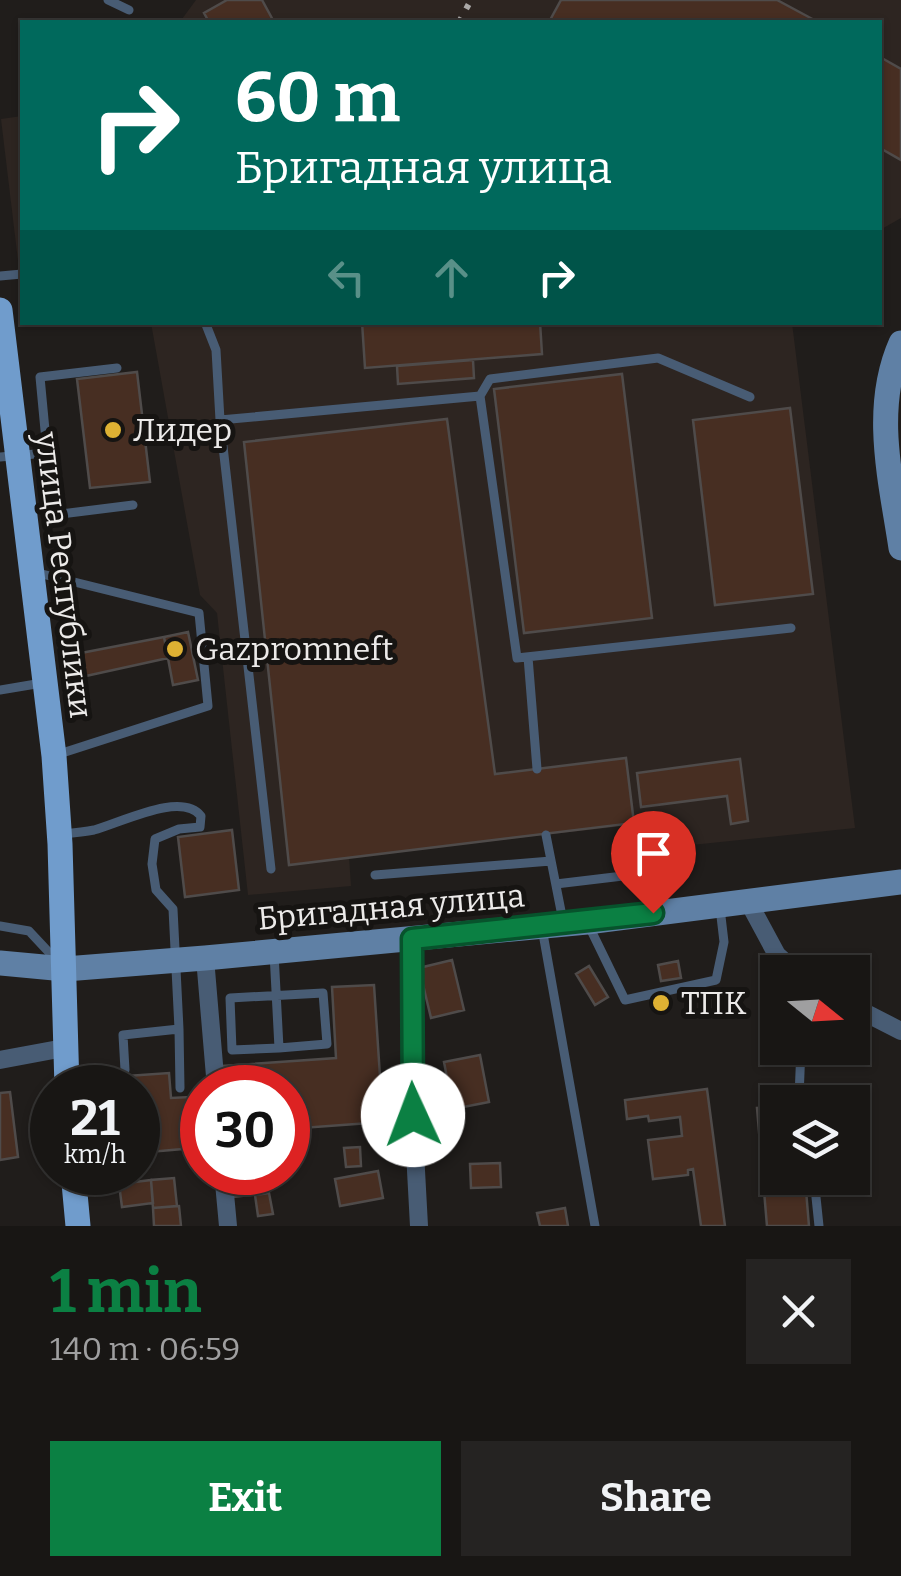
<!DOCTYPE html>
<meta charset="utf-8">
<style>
:root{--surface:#181614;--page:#252322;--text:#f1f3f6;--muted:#9f9fa0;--line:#363534;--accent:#0b8043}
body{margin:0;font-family:Bitter,serif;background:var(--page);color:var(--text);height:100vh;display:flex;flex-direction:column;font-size:38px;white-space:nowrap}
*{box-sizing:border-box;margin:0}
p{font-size:32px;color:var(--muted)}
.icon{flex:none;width:55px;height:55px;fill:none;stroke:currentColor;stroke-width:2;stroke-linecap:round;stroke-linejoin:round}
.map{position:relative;height:1226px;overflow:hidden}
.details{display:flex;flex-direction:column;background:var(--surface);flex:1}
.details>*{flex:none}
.guide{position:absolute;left:20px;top:20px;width:862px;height:305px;border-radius:0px;box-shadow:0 2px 8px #0004,0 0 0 2px var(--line);background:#00695c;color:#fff;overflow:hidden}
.needle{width:65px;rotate:108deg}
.controls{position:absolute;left:760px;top:955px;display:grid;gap:20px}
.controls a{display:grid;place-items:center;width:110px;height:110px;border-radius:0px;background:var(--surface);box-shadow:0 2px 8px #0004,0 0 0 2px var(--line);font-size:50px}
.speed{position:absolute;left:30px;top:1065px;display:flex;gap:20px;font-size:50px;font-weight:700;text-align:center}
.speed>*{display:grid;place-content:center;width:130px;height:130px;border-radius:50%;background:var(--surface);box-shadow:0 2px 8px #0004,0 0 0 2px var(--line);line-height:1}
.speed small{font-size:25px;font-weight:400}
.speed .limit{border:15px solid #d22;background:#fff;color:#111}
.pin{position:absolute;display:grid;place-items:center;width:85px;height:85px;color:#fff;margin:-102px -42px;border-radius:50% 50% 50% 0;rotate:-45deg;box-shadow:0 0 10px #0007}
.pin .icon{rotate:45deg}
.me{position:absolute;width:110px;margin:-55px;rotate:358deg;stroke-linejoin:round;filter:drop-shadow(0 0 8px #0008)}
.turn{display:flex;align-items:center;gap:35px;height:210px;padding:0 50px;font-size:45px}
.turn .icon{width:130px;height:130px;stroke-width:2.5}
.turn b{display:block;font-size:70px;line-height:85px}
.lanes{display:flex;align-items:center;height:95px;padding:0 50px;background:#0003;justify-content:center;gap:50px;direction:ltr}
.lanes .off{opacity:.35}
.round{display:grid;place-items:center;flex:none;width:105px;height:105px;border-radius:0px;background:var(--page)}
.summary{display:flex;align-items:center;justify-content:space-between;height:170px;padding:0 50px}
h1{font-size:60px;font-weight:700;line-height:75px;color:var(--accent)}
.button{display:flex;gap:20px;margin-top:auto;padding:20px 50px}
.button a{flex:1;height:115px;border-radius:0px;background:var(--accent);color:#fff;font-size:40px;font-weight:700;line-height:115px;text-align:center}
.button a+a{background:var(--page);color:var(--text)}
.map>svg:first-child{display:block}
</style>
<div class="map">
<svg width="901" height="1226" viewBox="0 0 901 1226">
<rect width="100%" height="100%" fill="#201d1b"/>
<path fill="#2d2521" d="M196 0H901V218L880 230V22H184L182 19Z
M22 116V269H19L1 119Z
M151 323H792L855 828 682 846 678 820 349 857 351 886 248 895 217 613 200 595Z"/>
<path fill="#472e22" stroke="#4f4b4a" stroke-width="2.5" d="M227 0H262L274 22H209L204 13Z
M561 0H777L818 22H549Z
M880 57 901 69V160L880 148Z
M362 322H540L542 354 365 368Z
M473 360 474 378 398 384 397 366Z
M137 372 150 482 90 488 77 379Z
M622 374 652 618 524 633 494 389Z
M790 408 813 594 715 605 693 420Z
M447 419 495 774 626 758 634 823 289 865 244 442Z
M188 632 198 680 173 685 164 637Z
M164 637 168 658 86 676 81 653Z
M740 759 748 821 731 824 727 796 641 807 637 773Z
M232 830 239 890 185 897 178 837Z
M452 960 464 1010 431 1018 419 968Z
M678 961 681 978 661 981 658 965Z
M589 966 608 997 595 1005 576 974Z
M374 985 383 1122 288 1129V1088H224L223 1066 336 1058 332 987Z
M480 1055 489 1102 453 1109 444 1062Z
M169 1073 171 1098 190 1097 194 1148 138 1153V1088H114L113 1077Z
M707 1089 725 1226H701L693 1169 688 1170V1175L653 1179 648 1140 682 1136 680 1117 649 1121 648 1116 627 1119 625 1100Z
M10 1092 18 1157 0 1160V1093Z
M778 1107V1178H805L809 1226H767L757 1108Z
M360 1147 361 1166 346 1167 344 1148Z
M500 1163 501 1187 471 1188 470 1164Z
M378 1171 383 1198 340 1206 335 1179Z
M256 1172 259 1194 232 1197 230 1175Z
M174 1178 177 1206 153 1208 151 1180Z
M151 1180 153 1203 122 1207 119 1184Z
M269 1193 273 1214 258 1216 255 1195Z
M179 1206 181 1226H154L153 1208Z
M565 1208 568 1226H540L537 1213Z"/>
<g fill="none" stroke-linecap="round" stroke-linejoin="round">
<path stroke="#485c74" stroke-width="9" d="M108 0 129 10
M0 276 22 274
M205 322 216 350 220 420 271 869
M117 368 40 377 53 515 133 505
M750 397 658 358 490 379 480 396 517 658 791 628
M220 420 480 396
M0 457 47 453
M38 573 199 613 208 706 56 755
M528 657 537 769
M0 690 42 683
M62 834C73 833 84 832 94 830 121 823 181 791 201 816L200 827 179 829 155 839 152 864 156 890 173 909 179 1029 123 1035 125 1070
M546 835 563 921
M375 875 551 861
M556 884 673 870
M588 924 625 1000 716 980 724 942 720 908
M0 926 29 931 58 962
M542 928 595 1226
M274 953 279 1048 327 1044 323 993 230 998 232 1050 279 1048
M179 1029 180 1088
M801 1048 799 1097 802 1102
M814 1178 819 1226"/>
<path stroke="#485c74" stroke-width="18" d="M749 903 777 955 796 972
M412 939 411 1078 419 1226
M205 958 216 1088
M852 1006 901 1031
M0 1060 64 1048
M223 1172 228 1226"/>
<path stroke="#5f80a5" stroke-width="25" d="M901 343C872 408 891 481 901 548
M0 963 65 969 205 958 587 922 901 882"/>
<path stroke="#709ccc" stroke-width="25" d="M0 310 54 756 60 844 67 1088
M73 1172 78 1226"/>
<path stroke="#aaa8a7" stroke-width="6" stroke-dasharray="5 10" stroke-linecap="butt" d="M459 22 471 0"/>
</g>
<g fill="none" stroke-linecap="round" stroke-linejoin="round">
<g stroke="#07532c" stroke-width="25">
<path id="route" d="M413 1115 412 939 653 913"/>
</g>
<use href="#route" stroke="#0b8043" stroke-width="18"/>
</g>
<g fill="#deb133" stroke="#161412" stroke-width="4">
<circle cx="113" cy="430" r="10"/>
<circle cx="175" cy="649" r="10"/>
<circle cx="661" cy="1003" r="10"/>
</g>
<g text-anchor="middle" stroke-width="10" stroke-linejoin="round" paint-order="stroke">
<g font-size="32" fill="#eceae9" stroke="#161412" text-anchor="start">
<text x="133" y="441">Лидер</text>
<text x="195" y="660">Gazpromneft</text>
<text x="681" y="1014">ТПК</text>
</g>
<g font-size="32" fill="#eceae9" stroke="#161412">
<text transform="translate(64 575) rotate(83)" y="11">улица Республики</text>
<text transform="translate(391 907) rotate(-5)" y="11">Бригадная улица</text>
</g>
</g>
</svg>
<div class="controls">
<a><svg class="needle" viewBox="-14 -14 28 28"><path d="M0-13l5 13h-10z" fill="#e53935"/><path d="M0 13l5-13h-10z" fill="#9f9fa0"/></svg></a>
<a><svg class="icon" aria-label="layers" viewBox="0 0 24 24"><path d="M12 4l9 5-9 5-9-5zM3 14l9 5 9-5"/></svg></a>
</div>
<div class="speed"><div>21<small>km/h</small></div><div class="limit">30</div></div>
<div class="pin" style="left:653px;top:913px;background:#d93025"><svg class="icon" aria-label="arrive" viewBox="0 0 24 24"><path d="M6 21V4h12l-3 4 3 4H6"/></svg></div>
<svg class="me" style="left:413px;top:1115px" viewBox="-20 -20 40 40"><circle r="19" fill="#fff"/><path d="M0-13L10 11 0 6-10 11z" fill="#0b8043"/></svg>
<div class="guide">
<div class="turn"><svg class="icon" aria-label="right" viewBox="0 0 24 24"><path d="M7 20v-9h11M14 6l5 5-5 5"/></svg><div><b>60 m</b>Бригадная улица</div></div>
<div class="lanes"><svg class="icon off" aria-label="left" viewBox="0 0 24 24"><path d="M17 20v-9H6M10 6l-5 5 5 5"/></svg><svg class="icon off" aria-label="ahead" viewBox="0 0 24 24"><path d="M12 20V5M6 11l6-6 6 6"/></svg><svg class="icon" aria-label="right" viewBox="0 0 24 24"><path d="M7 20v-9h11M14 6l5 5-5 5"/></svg></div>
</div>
</div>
<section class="details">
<div class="summary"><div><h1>1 min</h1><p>140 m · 06:59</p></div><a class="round"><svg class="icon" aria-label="close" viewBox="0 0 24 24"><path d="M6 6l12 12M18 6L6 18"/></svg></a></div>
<div class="button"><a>Exit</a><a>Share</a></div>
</section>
